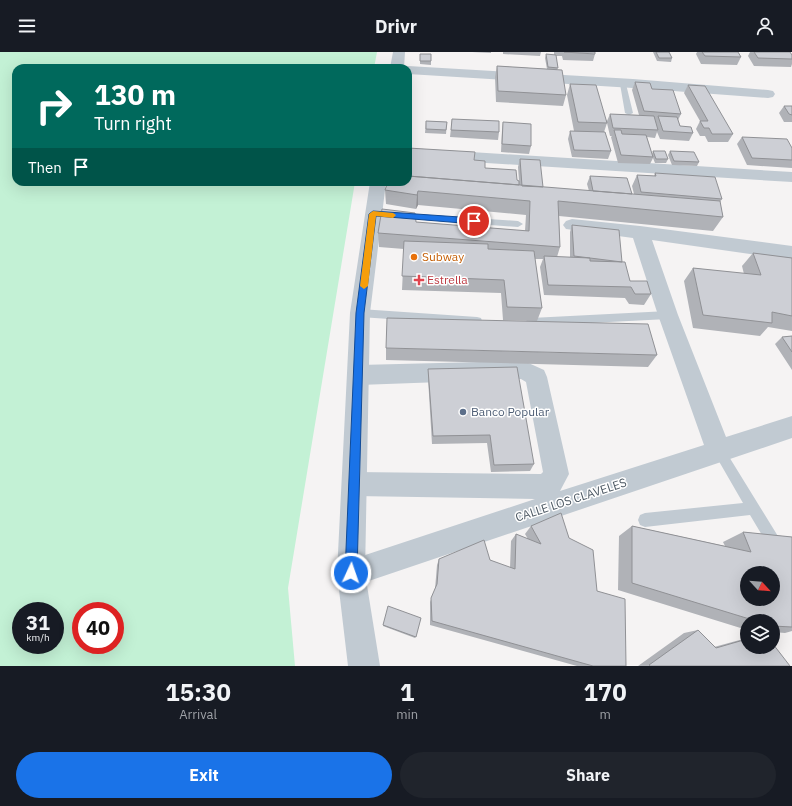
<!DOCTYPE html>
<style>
:root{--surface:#171b24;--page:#20242c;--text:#f1f3f6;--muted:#9ea1a6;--accent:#1a73e8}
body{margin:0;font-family:"IBM Plex Sans",sans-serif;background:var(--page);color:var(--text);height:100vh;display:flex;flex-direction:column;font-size:15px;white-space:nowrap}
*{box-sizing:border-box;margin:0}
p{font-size:13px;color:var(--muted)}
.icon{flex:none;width:22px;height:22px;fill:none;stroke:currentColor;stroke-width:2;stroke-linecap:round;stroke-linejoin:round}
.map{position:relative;height:614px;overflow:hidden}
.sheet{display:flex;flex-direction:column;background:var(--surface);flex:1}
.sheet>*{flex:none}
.hud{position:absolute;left:12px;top:12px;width:400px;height:122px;border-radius:12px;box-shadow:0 4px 16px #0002;background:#00695c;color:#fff;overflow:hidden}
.needle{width:26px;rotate:116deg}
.fabs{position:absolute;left:740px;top:514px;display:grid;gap:8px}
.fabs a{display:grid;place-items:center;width:40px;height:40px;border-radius:50%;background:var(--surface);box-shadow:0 4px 16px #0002;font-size:20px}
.speed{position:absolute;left:12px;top:550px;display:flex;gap:8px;font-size:20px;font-weight:700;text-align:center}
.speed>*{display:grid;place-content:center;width:52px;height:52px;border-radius:50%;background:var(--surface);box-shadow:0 4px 16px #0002;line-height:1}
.speed small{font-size:10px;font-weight:400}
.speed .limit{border:6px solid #d22;background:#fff;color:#111}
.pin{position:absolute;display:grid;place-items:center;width:34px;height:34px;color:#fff;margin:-17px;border:2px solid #fff;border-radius:50%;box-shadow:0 1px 4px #0007}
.me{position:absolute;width:44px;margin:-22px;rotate:3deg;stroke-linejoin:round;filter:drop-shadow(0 0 3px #0008)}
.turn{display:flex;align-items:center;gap:14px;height:84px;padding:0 16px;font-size:18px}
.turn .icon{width:52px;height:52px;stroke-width:2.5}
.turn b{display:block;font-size:28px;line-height:34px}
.then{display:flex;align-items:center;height:38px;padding:0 16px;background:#0003;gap:8px;font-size:15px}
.eta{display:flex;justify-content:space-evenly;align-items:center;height:68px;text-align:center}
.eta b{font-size:24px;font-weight:700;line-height:28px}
.primary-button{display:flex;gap:8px;margin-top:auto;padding:8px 16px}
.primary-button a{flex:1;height:46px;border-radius:24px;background:var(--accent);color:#fff;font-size:16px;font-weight:700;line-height:46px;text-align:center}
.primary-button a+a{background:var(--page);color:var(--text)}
header{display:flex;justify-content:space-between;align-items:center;height:52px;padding:0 16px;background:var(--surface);font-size:18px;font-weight:700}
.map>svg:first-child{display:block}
</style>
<header><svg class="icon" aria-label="menu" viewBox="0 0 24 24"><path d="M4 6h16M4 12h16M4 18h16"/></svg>Drivr<svg class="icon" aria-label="person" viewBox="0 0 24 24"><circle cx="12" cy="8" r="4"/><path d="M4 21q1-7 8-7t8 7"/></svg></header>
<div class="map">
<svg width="792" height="614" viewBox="0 0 792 614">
<rect width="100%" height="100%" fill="#f5f3f3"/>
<path fill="#c3f1d5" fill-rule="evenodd" d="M0 0H377L374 16H16V130H355L288 536 295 614H0ZM21 559H55V593H21ZM81 559H115V593H81Z"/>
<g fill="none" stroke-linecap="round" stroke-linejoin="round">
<path fill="#c1cad2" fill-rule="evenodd" d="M623 30 626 32 633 61 629 63 625 61 620 32Z
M401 161 518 169 523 172 518 175 398 166 397 164Z
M360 257 477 265 481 266 482 269 481 272 477 273 360 265 356 264 355 261 356 258Z
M668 259 672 260 673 263 672 266 668 267 531 274 527 273 526 270 527 267 531 266Z
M719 393 723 395 792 507V527L787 525 750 463 645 475 640 473 638 468 640 463 645 461 743 451 713 399 715 395Z"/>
<path fill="#c1cad2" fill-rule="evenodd" d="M408 14 633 27 768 38 773 39 775 42 773 45 768 46 633 36 408 22V16H403Z
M408 96 792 120V130L408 106Z
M572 167 640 174 792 194V208L652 188 678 263 726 385 792 364V386L351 535 341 531 337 521 341 511 535 447 355 444 346 441 342 432 346 423 355 420 541 422 543 420 526 330 521 327 359 333 351 330 348 323 351 316 359 313 524 309 544 318 547 325 569 422 560 439 704 393 658 263 633 186 566 177 563 173 566 169Z"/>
<path fill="#c1cad2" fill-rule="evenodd" d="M393 0H405L404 16H390Z
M370 130H386L370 261 365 521 380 614H348L337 521 350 261Z"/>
</g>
<path fill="#b0b2b7" d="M472 0H491V1Z
M503 0H541L540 4 503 2Z
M554 0H595V2L593 9 563 8 562 4H556L558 16 557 17 566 43 563 54 496 50 495 25 497 14 547 17 545 6 546 2 554 3Z
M653 0H669L672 6 671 10 657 9Z
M697 0H738L741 5 737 13 701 12 696 2Z
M750 0H790L792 3V12L791 15 754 14 748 4Z
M420 2H431V13L420 12Z
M635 30 652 37 681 62 678 68 680 74 693 81 689 89 660 87 657 80 655 86 647 85 652 102 653 99 668 107 666 111H655L653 106 650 112 618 111 611 85 612 84H610L607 71 604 80 611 99 608 107 572 105 568 87 570 79H574L567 43 570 32 607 69 610 62 639 63 632 38Z
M688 33 733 82 728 90H708L705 84H700L696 77 700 69 684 41Z
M784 54H792V70H784L779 61Z
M452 67 499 80 498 88 450 85Z
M426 69 447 70 446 82 425 81Z
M503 70 531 94 529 102 501 100 502 78Z
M742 85 792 96V116L747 113 737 92Z
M670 99 699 110 697 114 672 113 668 103Z
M520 107 543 135 589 139 587 132 590 124 632 142H634L632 134 637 123 654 124 655 121 722 147 720 150 723 165 713 179 559 164 560 195 557 205H570V180L572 173 622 210 630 229 651 242 644 253 629 252 625 246 544 243 540 215 543 207H535L542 256 537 269 503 268 501 241 402 238 404 197 379 195 378 181 416 170 525 179 526 163 418 153 416 157 386 152 385 138 474 108 485 116 517 128 519 129 518 115Z
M753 201 792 206V279L768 275 760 284 693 276 684 229 693 216 744 222 742 214Z
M792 284V318L775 292 782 285Z
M386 296 657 303 648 315 386 308Z
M428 317 534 412 530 419 491 420 487 391 432 392 428 326Z
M531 474 569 486 597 539 626 614H577L430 573V550L435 537 437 513 439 507 490 508 510 516 511 489 516 482 528 487 525 482Z
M632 474 725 494 723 490 743 480 792 485V579L785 581 773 580V569H747V578L618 538 619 484Z
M421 566 415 586 383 574V573Z
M698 578 714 595 747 586V595L790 614H638L684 581Z"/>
<path fill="#909195" d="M418 139V153L416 157 417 143Z"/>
<path fill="#cdcfd5" stroke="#909195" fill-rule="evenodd" d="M564 0H595V2Z
M656 0H669L672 6H659Z
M702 0H738L741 5 705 4Z
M754 0H790L792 3V7L758 6Z
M420 2H431V9H420Z
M546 2 556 3 558 16 548 15Z
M497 14 562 18 566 43 498 39Z
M635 30 650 31 652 37 673 38 681 62 644 59Z
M570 32 596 33 607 71 578 70Z
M688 33 705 34 733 82H712L709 76H704L700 69H708Z
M784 54H792V63L789 62Z
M610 62 654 64 658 78 613 76Z
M658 64 677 65 680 74 691 75 693 81 663 79Z
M452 67 499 69V80L451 78Z
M426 69 447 70 446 78 426 77Z
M503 70 531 72V94L502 92Z
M614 78H621L622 82 646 83 653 105 621 103Z
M570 79 605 80 611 99 574 98Z
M742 85 787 87 792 96V108L752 106Z
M408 96 475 100 474 108 485 109V116L516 118 517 128 519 129V133L408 124Z
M653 99H665L668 107H656Z
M670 99 694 100 699 110 674 109Z
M520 107 540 108 543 135 522 134Z
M655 121 715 125 722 147 641 140 637 123 656 124Z
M408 124 720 149 723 165 558 149 560 195 378 181 382 157 415 161 416 170 529 179 530 149 418 139 417 143 385 138 388 130H408Z
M590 124 627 126 632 142 593 139Z
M572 173 619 178 622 210 574 204Z
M404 189 488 192V197L534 199 542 256 507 255 504 228 402 224Z
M753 201 792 206V264L772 260V271L703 263 693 216 761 223Z
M544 204 590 206V209L625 210 630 229H647L651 242H635L631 235 548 233Z
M387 266 648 272 657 303 386 296Z
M792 284V300L782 285Z
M517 315 534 412 494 413 490 383 433 384 428 317Z
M561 461 569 486 593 498 597 539 625 547 626 614H593L432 569 431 546 437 532 439 507 484 488 490 508 515 517 516 482 541 492 531 474Z
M632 474 751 500 743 480 792 485V575L773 574V569H756L632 531ZM747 521H773V547H747Z
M388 554 421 566 416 585 383 573Z
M698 578 716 596 747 587V595H773V592L790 614H650L649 613Z"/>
<path fill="#1a73e8" stroke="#114b97" d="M373 159 474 166 478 169 474 172 376 164 364 261 357 521 355 525 351 527 347 525 345 521 356 261 369 162Z"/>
<path fill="#f59e0b" d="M373 159 393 161 396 163 393 166 376 164 368 234 364 237 360 234 369 162Z"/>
<circle fill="#e8710a" stroke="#fff" stroke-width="1.5" cx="414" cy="205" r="4"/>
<path fill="#e0444e" stroke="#fff" stroke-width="1.5" d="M417 222h4v4h4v4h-4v4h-4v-4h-4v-4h4z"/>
<circle fill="#5c6f8a" stroke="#fff" stroke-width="1.5" cx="463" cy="360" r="4"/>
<g text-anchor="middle" stroke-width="3" stroke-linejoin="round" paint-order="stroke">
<g font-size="12" fill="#c56008" stroke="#fff" text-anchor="start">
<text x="422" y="209">Subway</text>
</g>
<g font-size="12" fill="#be3a42" stroke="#fff" text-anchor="start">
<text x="427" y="232">Estrella</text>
</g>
<g font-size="12" fill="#4e5e75" stroke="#fff" text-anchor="start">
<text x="471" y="364">Banco Popular</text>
</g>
<g font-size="12" fill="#4a5661" stroke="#fff">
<text transform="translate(571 448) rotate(-18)" y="4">CALLE LOS CLAVELES</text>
</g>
</g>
</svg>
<div class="fabs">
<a><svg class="needle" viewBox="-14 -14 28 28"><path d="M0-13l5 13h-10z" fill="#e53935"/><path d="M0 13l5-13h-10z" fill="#9ea1a6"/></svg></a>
<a><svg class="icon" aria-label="layers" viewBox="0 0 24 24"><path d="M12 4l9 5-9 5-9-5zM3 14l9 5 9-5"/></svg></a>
</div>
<div class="speed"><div>31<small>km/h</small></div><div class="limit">40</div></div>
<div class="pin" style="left:474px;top:169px;background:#d93025"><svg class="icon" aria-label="arrive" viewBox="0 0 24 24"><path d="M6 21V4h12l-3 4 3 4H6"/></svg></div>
<svg class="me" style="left:351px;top:521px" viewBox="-20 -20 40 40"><circle r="17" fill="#1a73e8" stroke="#fff" stroke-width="3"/><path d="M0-11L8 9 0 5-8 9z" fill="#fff"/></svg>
<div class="hud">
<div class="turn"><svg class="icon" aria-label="right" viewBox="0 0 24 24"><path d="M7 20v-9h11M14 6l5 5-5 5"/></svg><div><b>130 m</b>Turn right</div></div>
<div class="then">Then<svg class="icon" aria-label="arrive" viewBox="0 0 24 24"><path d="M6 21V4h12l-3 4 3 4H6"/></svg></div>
</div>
</div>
<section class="sheet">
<div class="eta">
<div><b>15:30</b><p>Arrival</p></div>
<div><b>1</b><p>min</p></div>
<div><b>170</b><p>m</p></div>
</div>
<div class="primary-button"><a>Exit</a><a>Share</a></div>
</section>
